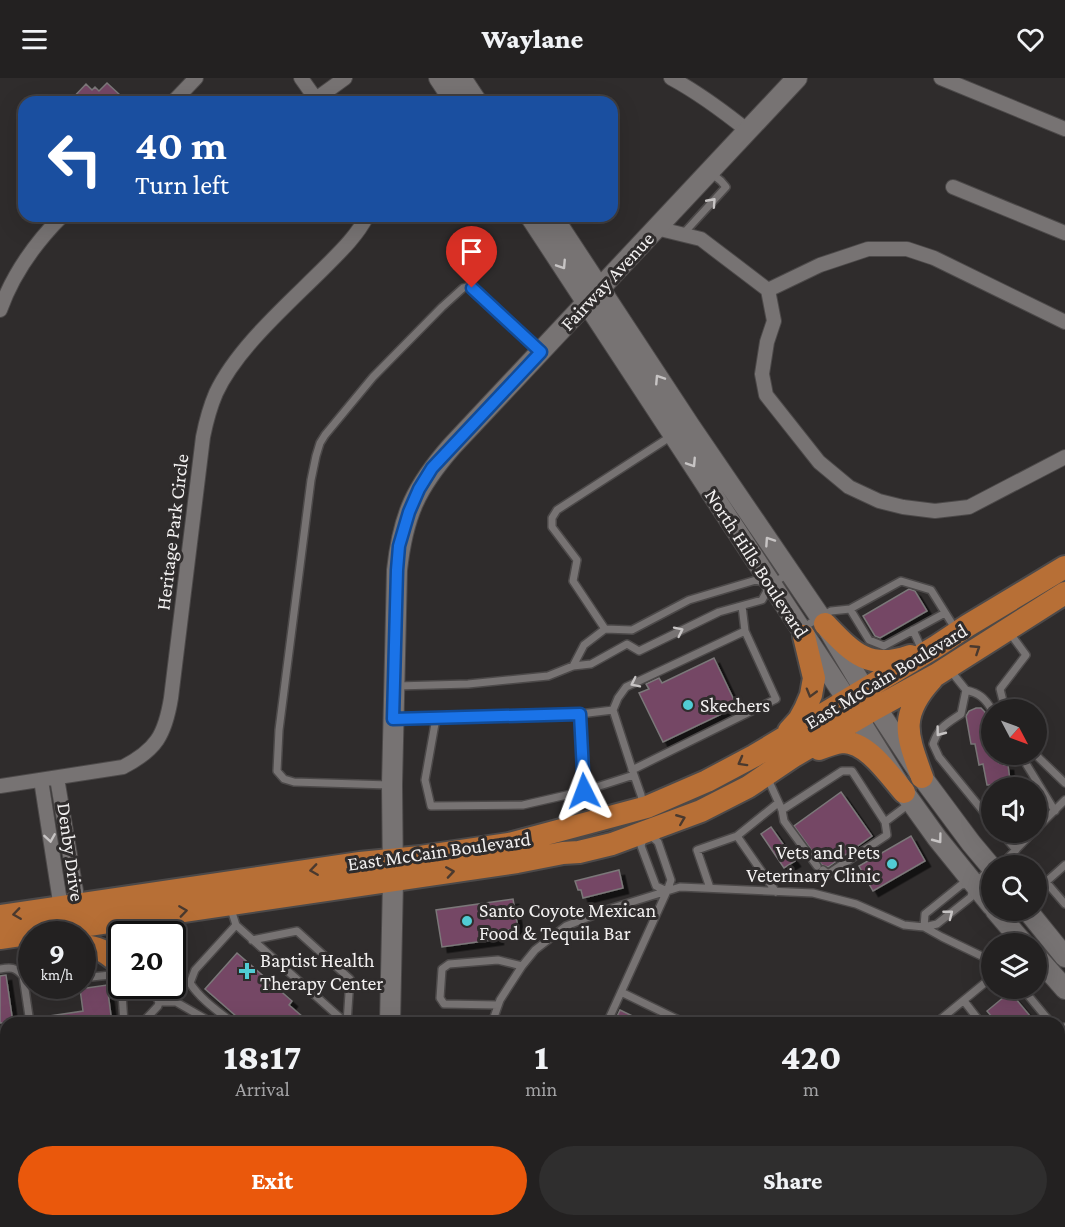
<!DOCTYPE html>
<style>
:root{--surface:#232121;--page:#2f2e2e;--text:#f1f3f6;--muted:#a3a3a5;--line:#403e3f;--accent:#ea580c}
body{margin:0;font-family:"Crimson Pro",serif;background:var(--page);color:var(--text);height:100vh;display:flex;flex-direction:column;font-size:22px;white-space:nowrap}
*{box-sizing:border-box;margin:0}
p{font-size:20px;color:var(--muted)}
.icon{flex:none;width:33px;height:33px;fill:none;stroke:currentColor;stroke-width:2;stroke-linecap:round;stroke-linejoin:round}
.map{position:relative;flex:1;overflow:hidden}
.panel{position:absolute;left:0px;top:939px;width:1065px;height:210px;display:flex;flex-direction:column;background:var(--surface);border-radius:18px 18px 0 0;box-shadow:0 6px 24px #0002,0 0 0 2px var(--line)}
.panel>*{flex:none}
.top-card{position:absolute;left:18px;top:18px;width:600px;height:126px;border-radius:18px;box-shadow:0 6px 24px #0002,0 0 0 2px var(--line);background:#1a4fa0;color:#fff;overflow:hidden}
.needle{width:39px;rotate:131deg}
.buttons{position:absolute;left:981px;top:621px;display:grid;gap:12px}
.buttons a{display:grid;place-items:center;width:66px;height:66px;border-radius:50%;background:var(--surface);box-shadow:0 6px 24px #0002,0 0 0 2px var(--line);font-size:30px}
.speed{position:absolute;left:18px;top:843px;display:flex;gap:12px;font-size:30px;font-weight:700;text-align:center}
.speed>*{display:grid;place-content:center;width:78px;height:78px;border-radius:50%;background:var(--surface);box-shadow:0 6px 24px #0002,0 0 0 2px var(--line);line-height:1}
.speed small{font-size:15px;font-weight:400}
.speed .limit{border:3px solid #111;border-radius:9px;background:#fff;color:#111}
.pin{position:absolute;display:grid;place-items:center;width:51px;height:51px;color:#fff;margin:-62px -26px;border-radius:50% 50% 50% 0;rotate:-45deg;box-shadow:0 0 6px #0007}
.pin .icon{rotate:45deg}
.me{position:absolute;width:66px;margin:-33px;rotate:357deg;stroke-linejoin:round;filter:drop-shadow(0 0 4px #0008)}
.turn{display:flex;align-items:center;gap:21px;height:126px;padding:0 18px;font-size:27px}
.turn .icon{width:78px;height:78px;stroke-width:2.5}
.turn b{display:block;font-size:42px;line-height:51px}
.eta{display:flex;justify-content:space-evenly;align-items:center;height:102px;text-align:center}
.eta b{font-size:36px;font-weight:800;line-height:42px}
.action{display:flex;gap:12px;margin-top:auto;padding:12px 18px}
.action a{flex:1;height:69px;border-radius:36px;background:var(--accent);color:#fff;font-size:24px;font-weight:800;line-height:69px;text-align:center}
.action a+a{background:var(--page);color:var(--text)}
header{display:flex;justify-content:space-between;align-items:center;height:78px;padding:0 18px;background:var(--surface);font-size:27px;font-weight:800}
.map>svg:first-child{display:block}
</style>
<header><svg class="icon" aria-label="menu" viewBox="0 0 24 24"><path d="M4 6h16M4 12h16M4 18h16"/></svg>Waylane<svg class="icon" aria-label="heart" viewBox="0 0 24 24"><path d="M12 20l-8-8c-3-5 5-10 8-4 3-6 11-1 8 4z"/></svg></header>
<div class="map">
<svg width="1065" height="1149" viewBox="0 0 1065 1149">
<defs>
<filter id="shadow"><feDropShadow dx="5.5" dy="5.5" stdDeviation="0" flood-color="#0009"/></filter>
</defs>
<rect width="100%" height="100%" fill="#2f2c2c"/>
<path fill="#744765" stroke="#7b7879" stroke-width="1.5" filter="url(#shadow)" d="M107 5 120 17 114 24H69L86 6 92 12 95 9 99 13Z
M909 511 915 513 927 533 880 560 875 558 863 538Z
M714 580 734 622 730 632 663 664 639 615 649 611 646 606 659 600 662 605Z
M976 630H981L985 634 992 667V676H998L999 685 1003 684 1004 687H1008L1011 710H992L991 707H987L983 686 979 687 975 666H971L966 638 969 633Z
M841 714 872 758 828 789 822 787 794 748Z
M771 749 795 783 784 790 761 756Z
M911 758 925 783 873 813 859 788Z
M619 792 623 810 583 820 581 812H578L575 803Z
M513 821 518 850 497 854 498 861 442 869 436 832Z
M237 875 292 923 289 927 310 945H244L205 911Z
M6 897 13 945H0V898Z
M107 907 112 945H43V939L83 933 80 911Z
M1010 914 1036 945H997L987 933Z
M620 932 647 945H614Z"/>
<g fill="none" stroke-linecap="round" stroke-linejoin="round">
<g stroke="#4c4949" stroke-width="10">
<path id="lane" d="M683 156 726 109 721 103 711 95
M673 357 557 432 552 440V449L577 482 573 503 605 551 632 552 689 522 756 502 765 505
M850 531 869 562 884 568 945 535
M802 550 831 533 850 531 901 503 931 512 956 552
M913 552 922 572
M573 588 584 567 605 551
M950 592 966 612C979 615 985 620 992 632
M397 608 468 606 548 598 573 588 591 586 627 566 639 573 719 534 762 522 771 506 788 496
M966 612 961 636C946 646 939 649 933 666L939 679 992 744
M613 632 618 620 626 609 745 553
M1008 632 1003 623 1000 611 1026 577 1009 554
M436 640 425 702 431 728 523 727 584 713
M396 641 580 636 584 713 634 697 613 632 580 636
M1020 676 1055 733
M1036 676 1039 680 1065 705
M632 692 776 621 745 553 742 528
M634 697 641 717 643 727
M767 699 782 732 842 693H852L885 744 909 726
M389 707 294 704 284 701 277 693 279 652 311 402 316 378 320 365 325 357 373 299 442 229 463 210 467 209 472 210 540 273
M782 732 784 743 817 788
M1036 751 1065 722
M1001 754 1016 772
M644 758 641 768 656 808 667 813 671 802 658 764 650 757
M737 758 776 814
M1065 787 1046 804 1065 826
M1000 788 1033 754
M823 792 828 796 887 757 885 744
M971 806 961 807 925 836 924 849 937 846 971 819 974 806 991 790
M710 810 697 772 737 758 778 725
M1036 813 1046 804
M230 828 236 847 346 945
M252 862 297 853 350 901 347 945
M122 869 120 886 124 945
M0 891C11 889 15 889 23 898L30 945
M82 900 120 896
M132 908C143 911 154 913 159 924L158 928 142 945
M1022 910 1051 945
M621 914 685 945
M964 923 981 945
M159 924H176L204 940 209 945
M498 927 444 926 440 920 442 891 449 886 498 882 522 888
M233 945C218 933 201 922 190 905L195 892 236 847
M492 945 500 922 522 888 535 872 566 848 609 831 680 809 813 815 856 826 904 847 924 849 942 859 992 883
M607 945 667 813
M936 945 992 899
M1065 949 1059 954 1065 961
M0 985 6 984
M1059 1016 1065 1011
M0 1021 6 1020
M0 1055 6 1054
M162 1143 165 1149
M239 1143 240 1149
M340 1143 341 1149
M707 1143 708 1149
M775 1143 776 1149
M882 1143 884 1149
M955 1143 956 1149
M372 1149 384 1143
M426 1149 497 1146
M603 1149V1143
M665 1149 669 1147 681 1149
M911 1149 924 1147"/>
</g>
<g stroke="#4c4949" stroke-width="16">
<path id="street" d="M301 0 318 24
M671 0C699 15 723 33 748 53
M941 0 1065 51
M316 21 345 0
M173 24 196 0
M953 109 1065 155
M656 150 701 161 768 212 820 187 868 171H907L934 180 1065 244
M768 212 774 243 767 264 762 296 766 317 819 384 849 409 879 423 903 429 935 433 969 429 1065 379
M0 232C13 196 35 165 62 138
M57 700 76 813 77 834
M41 702 59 817 60 837
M0 708 123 689C156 672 165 657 171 620L203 359C206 344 210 329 216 315 237 270 288 226 323 191 339 175 357 158 367 138"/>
</g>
<g stroke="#4c4949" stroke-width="22">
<path id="secondary" d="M439 0 455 24
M461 0 477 24
M530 138 840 611 904 714 937 760 992 828
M552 138 690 348 825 546 864 611 922 699 971 765 992 790
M995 832 1024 866
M1027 832 1065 879
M1036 878 1065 911
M390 945 393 803 392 707 397 492C403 437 416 409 452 368L797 0
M387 1149V1143"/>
</g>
<g stroke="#4c4949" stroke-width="26">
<path id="primary" d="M825 546C852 574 868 593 910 578
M789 653 799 642 805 631 811 617 814 600 804 558
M819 671C826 668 835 665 842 664 867 663 889 697 904 714
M922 699C907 657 898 638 932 601
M0 838 360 785 420 779 509 766 647 729 707 703 754 678 937 568 967 548 1065 489
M0 860 517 784 563 775 579 774 612 766 701 733 748 709 794 678 876 630 936 597 1065 515
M82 868C101 869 106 875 120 886"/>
</g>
<use href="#lane" stroke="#777373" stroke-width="7"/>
<use href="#street" stroke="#777373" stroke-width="14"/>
<use href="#secondary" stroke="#777373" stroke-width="20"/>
<use href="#primary" stroke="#b76f36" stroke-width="22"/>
</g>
<defs><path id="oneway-chevron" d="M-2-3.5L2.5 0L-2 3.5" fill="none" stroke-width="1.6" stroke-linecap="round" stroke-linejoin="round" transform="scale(1.5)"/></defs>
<g stroke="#c7c4c4">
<use href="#oneway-chevron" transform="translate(712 124) rotate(-48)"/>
<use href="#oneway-chevron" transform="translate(562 187) rotate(57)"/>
<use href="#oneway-chevron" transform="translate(659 301) rotate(-123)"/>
<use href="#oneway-chevron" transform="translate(692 385) rotate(57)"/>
<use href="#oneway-chevron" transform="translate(769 463) rotate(-124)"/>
<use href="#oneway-chevron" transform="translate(679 553) rotate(-26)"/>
<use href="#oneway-chevron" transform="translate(635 605) rotate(154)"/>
<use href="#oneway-chevron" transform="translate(940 654) rotate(127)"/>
<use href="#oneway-chevron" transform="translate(50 760) rotate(81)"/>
<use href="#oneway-chevron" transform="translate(938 761) rotate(53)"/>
<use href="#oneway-chevron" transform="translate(949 836) rotate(-38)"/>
</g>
<g stroke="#4a392e">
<use href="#oneway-chevron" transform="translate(976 571) rotate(-33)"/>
<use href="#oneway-chevron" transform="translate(811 615) rotate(106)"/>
<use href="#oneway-chevron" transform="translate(742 684) rotate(151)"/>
<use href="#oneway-chevron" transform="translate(681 741) rotate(-22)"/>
<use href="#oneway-chevron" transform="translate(314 792) rotate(172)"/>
<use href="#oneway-chevron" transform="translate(450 794) rotate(-9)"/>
<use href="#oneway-chevron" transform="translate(183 833) rotate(-8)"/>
<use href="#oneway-chevron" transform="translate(17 836) rotate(172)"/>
</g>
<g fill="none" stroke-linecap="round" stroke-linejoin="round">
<g stroke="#114b97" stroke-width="15">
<path id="route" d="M472 210 541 274 432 390 419 411 409 434 399 468 397 492 393 641 580 636 584 713"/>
</g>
<use href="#route" stroke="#1a73e8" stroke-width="10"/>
</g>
<g fill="#51ccd4" stroke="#2f2c2c" stroke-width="2">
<circle cx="688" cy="627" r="6"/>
<circle cx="892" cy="786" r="6"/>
<circle cx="467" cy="843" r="6"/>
<path d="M244 884h6v6h6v6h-6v6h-6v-6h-6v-6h6z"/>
</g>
<g text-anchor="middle" stroke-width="6" stroke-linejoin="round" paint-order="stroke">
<g font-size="20" fill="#f2f0f0" stroke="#2f2c2c">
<text transform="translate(607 203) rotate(-47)" y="7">Fairway Avenue</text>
<text transform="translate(172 454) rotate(-83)" y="7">Heritage Park Circle</text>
<text transform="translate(757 485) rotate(57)" y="7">North Hills Boulevard</text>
<text transform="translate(886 598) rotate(-31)" y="7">East McCain Boulevard</text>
<text transform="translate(439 773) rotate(-8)" y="7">East McCain Boulevard</text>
<text transform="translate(71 774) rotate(82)" y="7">Denby Drive</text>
</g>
<g font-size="20" fill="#f2f0f0" stroke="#2f2c2c" text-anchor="start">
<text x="700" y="634">Skechers</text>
<text x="880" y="781" text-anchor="end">Vets and Pets<tspan x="880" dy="23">Veterinary Clinic</tspan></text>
<text x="479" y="839">Santo Coyote Mexican<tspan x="479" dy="23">Food &amp; Tequila Bar</tspan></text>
<text x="260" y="889">Baptist Health<tspan x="260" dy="23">Therapy Center</tspan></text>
</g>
</g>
</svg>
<div class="buttons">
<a><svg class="needle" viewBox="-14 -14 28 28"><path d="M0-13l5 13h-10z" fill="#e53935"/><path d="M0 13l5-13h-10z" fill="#a3a3a5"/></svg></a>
<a><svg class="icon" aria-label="sound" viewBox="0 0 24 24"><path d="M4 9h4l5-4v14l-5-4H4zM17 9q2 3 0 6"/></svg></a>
<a><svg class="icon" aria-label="search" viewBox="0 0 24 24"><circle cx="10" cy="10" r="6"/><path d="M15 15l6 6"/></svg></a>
<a><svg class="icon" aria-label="layers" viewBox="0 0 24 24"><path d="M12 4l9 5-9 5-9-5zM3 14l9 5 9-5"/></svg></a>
</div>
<div class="speed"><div>9<small>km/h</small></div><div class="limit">20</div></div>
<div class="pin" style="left:472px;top:210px;background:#d93025"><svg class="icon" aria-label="arrive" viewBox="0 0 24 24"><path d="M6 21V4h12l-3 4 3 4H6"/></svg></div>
<svg class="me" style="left:584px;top:713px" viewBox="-20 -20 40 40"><path d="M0-17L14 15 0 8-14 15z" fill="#1a73e8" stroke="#fff" stroke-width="4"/></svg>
<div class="top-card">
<div class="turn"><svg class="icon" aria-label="left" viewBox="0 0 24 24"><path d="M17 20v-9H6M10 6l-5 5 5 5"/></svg><div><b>40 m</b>Turn left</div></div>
</div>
<section class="panel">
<div class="eta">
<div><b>18:17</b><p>Arrival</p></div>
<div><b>1</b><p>min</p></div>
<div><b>420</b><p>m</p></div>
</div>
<div class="action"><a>Exit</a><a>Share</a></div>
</section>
</div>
